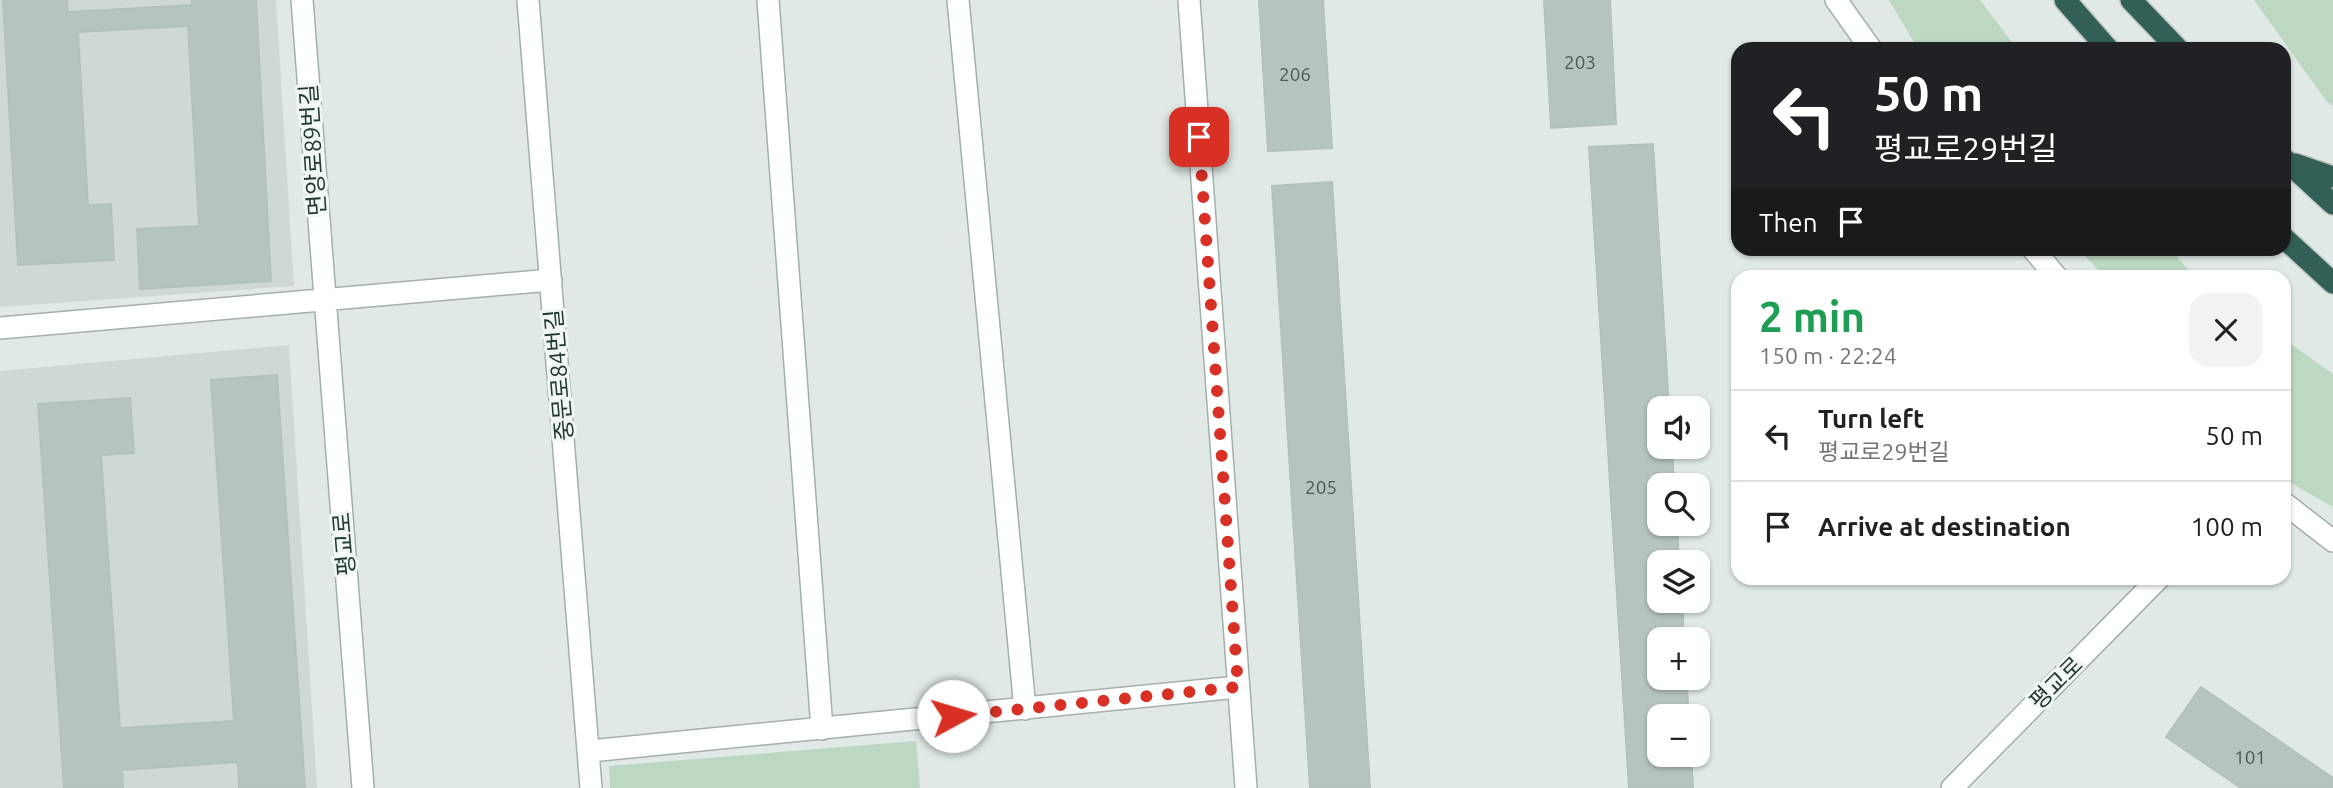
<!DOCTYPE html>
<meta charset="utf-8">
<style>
:root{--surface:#fff;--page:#f2f2f2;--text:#202124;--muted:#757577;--line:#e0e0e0}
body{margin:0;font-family:Ubuntu,"Noto Sans KR",sans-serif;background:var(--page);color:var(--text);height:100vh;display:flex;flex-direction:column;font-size:26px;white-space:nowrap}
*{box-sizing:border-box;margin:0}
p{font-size:23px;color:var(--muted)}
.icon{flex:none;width:38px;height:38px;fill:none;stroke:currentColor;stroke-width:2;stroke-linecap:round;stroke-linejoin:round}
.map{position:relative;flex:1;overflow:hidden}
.panel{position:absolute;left:1731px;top:270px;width:560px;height:315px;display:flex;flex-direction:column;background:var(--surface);border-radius:21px;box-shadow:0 2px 5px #0004}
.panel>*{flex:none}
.top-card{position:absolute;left:1731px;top:42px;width:560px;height:214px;border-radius:21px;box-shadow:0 2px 5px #0004;background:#202124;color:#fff;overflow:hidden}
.fabs{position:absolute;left:1647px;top:396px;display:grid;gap:14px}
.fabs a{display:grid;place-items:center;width:63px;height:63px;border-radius:14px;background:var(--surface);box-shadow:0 2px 5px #0004;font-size:35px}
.pin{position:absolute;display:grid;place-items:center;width:60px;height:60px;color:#fff;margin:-30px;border-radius:14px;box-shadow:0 4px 10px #0006}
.me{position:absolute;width:77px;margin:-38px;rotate:84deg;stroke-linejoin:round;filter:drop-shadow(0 0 5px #0008)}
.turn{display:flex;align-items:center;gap:24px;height:147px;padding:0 28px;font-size:32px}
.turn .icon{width:91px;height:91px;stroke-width:2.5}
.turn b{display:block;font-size:49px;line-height:60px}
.then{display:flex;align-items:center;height:66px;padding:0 28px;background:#0003;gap:14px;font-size:26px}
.round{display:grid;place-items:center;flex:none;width:74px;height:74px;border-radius:21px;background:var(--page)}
.head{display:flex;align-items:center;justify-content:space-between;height:119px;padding:0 28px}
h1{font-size:42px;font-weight:700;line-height:52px;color:#1e9e55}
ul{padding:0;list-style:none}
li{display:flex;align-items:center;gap:21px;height:91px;padding:0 28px;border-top:2px solid var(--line)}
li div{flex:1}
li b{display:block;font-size:26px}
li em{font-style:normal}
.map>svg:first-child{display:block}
</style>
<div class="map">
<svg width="2333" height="788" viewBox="0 0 2333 788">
<rect width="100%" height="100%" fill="#e0e9e5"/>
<path fill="#cfd9d4" d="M0 0H276L294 286 0 307Z
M289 345 317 788H0V371Z"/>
<path fill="#bcd8c2" d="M1889 0H1980L2017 49H1918Z
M2254 0H2333V106L2327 102Z
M2079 249H2170L2194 276H2103Z
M2284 339 2333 374V507L2284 479Z
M916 741 920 788H610L609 766Z"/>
<path fill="#b6c4be" stroke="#b4c2bc" stroke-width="2" d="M3 0H67L68 12 192 5V0H256L271 281 140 289 137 229 199 226 188 26 78 32 88 205 111 204 114 260 18 265Z
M1259 0H1323L1332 148 1268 151Z
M1544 0H1610L1616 124 1551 128Z
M1653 144 1669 408H1659V446H1672L1674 485H1659V523H1677L1679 562H1659V600H1682L1684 639H1659V677H1686L1689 716H1659V754H1691L1693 788H1629L1589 147Z
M1332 182 1370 788H1310L1272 186Z
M277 375 305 788H239L238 762 122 770 123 788H64L38 404 130 398 134 453 101 455 120 728 234 721 211 380Z
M2201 687 2333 778V788H2241L2166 737Z"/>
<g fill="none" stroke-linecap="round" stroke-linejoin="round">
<g stroke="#a4b0ab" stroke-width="24">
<path id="minor" d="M302 0 363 788
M528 0 591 788
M768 0 822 729
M958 0 1025 709
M1189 0 1246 788
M1836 0 1871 49
M2032 248 2056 276
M0 328 551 280
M2284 503 2333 541
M590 751 1238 687
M1952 788 2159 578"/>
</g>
<g stroke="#bdc3c1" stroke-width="24">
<path id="highway" d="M2065 0 2108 49
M2131 0 2178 49
M2284 159 2333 204
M2295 164 2333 177
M2284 238 2333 283"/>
</g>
<use href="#minor" stroke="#fff" stroke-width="21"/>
<use href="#highway" stroke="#326056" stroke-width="21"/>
</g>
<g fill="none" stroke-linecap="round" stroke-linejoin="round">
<path stroke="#d93025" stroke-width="12" stroke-dasharray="0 21.6" d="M953 716 1238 687 1199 137"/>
</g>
<g text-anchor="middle" stroke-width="6" stroke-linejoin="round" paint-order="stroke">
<g font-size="19" fill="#485b54">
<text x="1580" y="69">203</text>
<text x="1295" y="81">206</text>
<text x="1321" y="494">205</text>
<text x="2250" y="764">101</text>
</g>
<g font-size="23" fill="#233831" stroke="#f0f6f3">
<text transform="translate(313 150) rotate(-94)" y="8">면앙로89번길</text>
<text transform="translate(559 375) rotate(-95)" y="8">중문로84번길</text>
<text transform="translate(344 544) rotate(-95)" y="8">평교로</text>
<text transform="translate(2056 683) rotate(-45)" y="8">평교로</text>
</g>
</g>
</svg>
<div class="fabs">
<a><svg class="icon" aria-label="sound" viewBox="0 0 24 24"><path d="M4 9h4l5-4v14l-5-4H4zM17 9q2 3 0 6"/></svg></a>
<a><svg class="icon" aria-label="search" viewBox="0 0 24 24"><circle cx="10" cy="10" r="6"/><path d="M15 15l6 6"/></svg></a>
<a><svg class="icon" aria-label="layers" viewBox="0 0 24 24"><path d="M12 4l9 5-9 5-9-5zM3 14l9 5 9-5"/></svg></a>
<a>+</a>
<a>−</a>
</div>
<div class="pin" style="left:1199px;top:137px;background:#d93025"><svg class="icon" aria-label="arrive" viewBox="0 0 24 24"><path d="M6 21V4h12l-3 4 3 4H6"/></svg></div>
<svg class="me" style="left:953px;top:716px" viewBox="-20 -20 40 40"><circle r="19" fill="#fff"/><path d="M0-13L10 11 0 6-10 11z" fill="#d93025"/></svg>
<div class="top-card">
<div class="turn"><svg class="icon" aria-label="left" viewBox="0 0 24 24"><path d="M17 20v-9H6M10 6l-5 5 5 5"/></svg><div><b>50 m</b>평교로29번길</div></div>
<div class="then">Then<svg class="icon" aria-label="arrive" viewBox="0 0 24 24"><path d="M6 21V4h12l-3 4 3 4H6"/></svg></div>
</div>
<section class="panel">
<div class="head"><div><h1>2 min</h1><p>150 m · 22:24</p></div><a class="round"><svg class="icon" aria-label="close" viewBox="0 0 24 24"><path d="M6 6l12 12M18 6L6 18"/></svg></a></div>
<ul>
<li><svg class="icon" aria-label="left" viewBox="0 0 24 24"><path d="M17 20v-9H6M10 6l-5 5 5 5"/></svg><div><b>Turn left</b><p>평교로29번길</p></div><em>50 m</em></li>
<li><svg class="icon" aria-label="arrive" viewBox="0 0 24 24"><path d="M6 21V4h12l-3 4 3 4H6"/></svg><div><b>Arrive at destination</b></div><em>100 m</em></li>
</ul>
</section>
</div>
